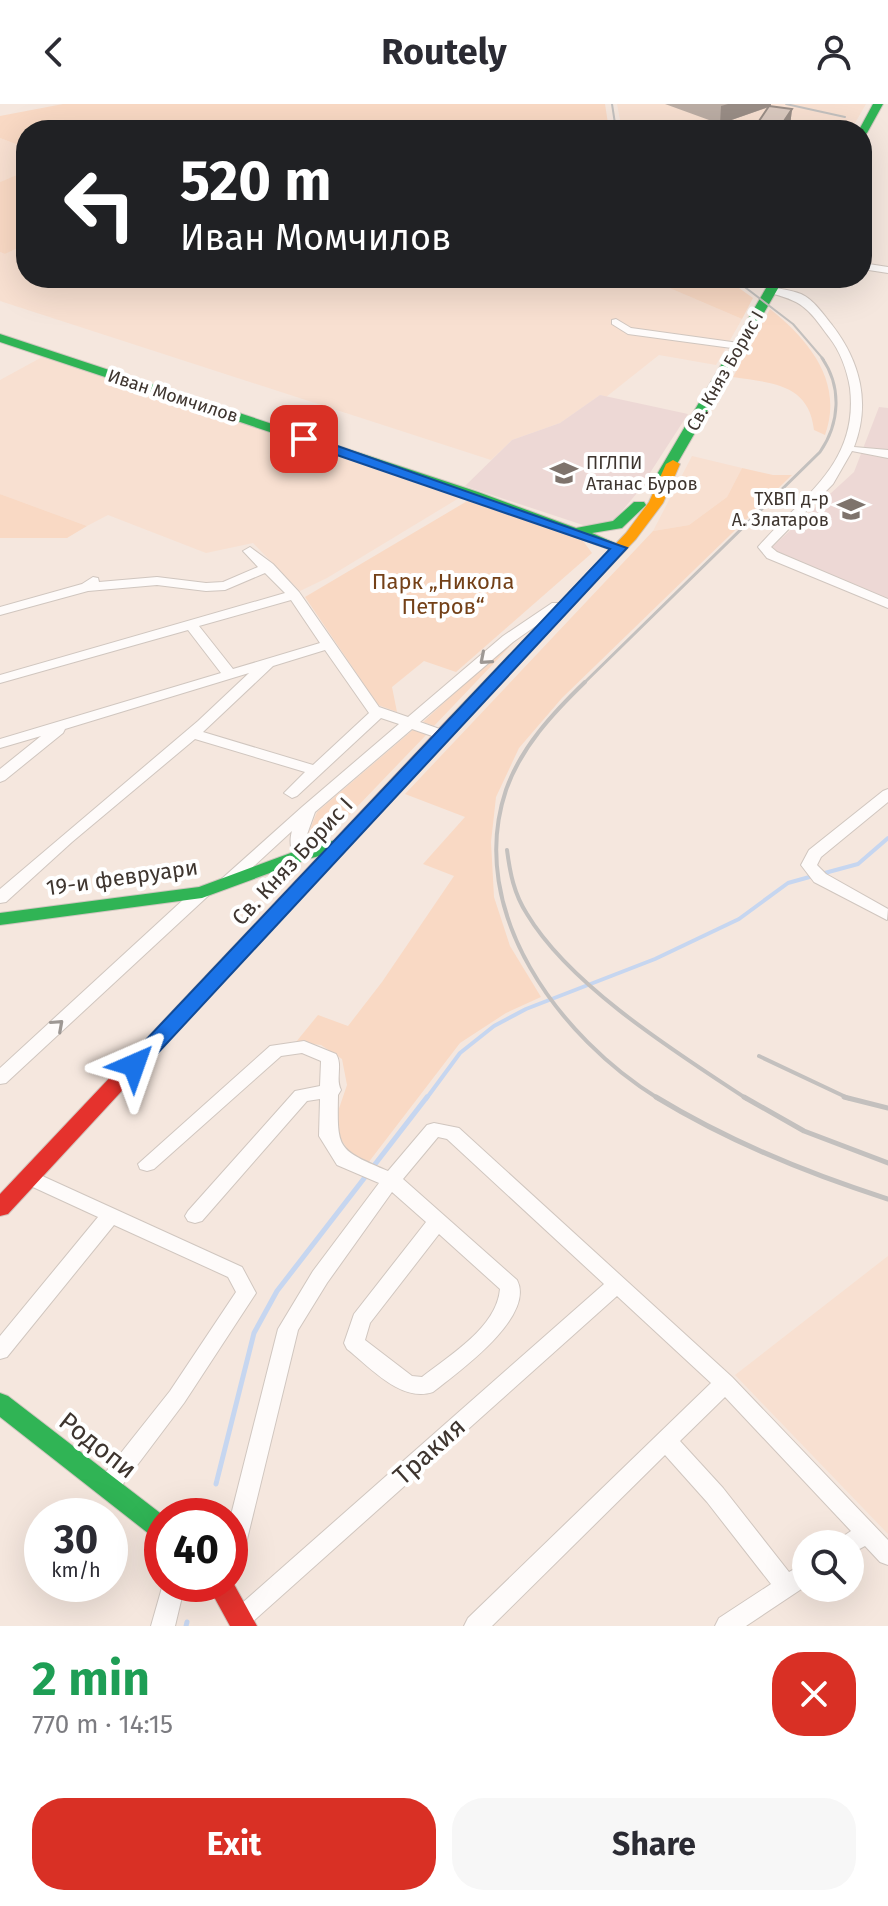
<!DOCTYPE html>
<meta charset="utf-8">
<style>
:root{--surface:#fff;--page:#f7f7f7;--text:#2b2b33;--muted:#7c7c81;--accent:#d93025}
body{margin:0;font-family:"Fira Sans",sans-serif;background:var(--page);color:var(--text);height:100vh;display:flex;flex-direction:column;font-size:30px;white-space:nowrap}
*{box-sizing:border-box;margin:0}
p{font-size:26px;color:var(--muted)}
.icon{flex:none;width:44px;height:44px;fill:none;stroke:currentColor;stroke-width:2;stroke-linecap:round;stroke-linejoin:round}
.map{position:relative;height:1522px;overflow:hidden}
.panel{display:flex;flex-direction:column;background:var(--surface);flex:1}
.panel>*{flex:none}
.top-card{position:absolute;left:16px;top:16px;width:856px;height:168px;border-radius:32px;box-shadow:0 8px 32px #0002;background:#202124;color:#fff;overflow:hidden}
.tools{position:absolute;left:792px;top:1426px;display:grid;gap:16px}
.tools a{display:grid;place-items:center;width:72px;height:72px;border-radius:50%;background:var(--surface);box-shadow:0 8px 32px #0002;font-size:40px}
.speed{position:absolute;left:24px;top:1394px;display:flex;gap:16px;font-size:40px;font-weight:700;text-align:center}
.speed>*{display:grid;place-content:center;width:104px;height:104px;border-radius:50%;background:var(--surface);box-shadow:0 8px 32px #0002;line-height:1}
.speed small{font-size:20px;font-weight:400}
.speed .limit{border:12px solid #d22;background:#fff;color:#111}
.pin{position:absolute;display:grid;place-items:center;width:68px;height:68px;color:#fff;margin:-34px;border-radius:16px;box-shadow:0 4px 12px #0006}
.me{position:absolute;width:88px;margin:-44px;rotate:43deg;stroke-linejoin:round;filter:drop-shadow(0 0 6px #0008)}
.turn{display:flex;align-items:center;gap:28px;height:168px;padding:0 32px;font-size:36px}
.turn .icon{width:104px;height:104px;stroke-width:2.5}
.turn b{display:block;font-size:56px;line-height:68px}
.round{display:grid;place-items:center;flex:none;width:84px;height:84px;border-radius:32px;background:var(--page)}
.head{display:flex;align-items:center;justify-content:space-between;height:136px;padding:0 32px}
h1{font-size:48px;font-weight:700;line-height:60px;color:#1e9e55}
.action{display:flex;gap:16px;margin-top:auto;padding:16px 32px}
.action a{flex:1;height:92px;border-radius:32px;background:var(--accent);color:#fff;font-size:32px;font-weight:700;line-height:92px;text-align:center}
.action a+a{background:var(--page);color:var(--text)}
header{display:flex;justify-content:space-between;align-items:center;height:104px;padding:0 32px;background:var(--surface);font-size:36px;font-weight:700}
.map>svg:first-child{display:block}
</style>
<header><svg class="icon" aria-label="back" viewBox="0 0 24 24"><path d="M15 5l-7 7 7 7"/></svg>Routely<svg class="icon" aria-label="person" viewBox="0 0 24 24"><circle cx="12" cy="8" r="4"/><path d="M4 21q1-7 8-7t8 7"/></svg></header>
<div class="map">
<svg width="888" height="1522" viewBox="0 0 888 1522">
<rect width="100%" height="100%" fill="#f5e7de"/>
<path fill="#f8e0d1" d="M617 0H866L851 26H622Z
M0 34 26 44V67L0 78Z
M26 140V174H646L742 215 716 261 659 251 606 293 600 291 560 319 512 336 491 356 0 197V148L5 150Z
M44 252 464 391 327 474 300 487 253 439 206 449 108 411 87 422 0 390V276Z
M692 352 742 364 727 393 689 421 653 427Z
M888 1152V1430L735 1271Z"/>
<path fill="#edd8d5" d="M600 291 688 310 637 389 612 419 586 422 465 382 512 336 560 319Z
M879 303 888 304V495L778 449 772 443 854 368Z"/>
<path fill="#f9d9c4" d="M63 0H605L609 26H26V44L0 34V12Z
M26 67V140L5 150 0 148V78Z
M646 174H725L753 194 742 215Z
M770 205C809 236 844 278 825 331L814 326C809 279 771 279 733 273Z
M742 364 773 371H792L562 594 519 644 496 693 491 738 494 793 510 842 541 893 506 909 460 939 368 1059 351 1051 333 1022 347 981 342 955 321 941 296 938 318 911 348 922 382 878 454 772 423 760 465 713 405 690 653 427 689 421 727 393Z
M0 390 87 422 67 434H0Z
M469 396 583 437 592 449 456 568 424 557 392 583 397 608 378 601 305 493Z
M512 536H516L434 622 423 618Z
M415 624 428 629 330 731 309 740 306 735 317 708Z"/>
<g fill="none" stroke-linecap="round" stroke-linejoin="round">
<path stroke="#c6d6f0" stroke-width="4" d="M821 770 858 760 888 734
M426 995 460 949 494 922 526 905 655 855 739 815 788 779 813 772"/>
<path stroke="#c6d6f0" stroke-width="5" d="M216 1380 254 1229 277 1187 427 993
M186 1522 187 1518"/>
<g stroke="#d0c6bf" stroke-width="2">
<path id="street" d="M862 159 888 163V169L862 165Z
M770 183C780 185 791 186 801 190 814 196 823 210 832 221 860 257 871 299 854 343L888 346V354L852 347 833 380 771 443 777 448 888 495V504L767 454 758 443C801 393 859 361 850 284 847 266 840 247 829 233 807 203 803 197 766 188V184Z
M616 215 631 224 739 239 745 242 739 245 628 230 612 220V216Z
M250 443 273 460 299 488 379 603 408 613 503 532 552 499H562L564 502 513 538 420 618 448 628 450 631 448 634H438L412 625 315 708 305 736 310 751 308 755 302 756C290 753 289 737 292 727L231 783H219L217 779 302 703 399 620 381 614 297 692 292 694 284 689 305 668 195 635 72 738 6 798 0 799V785L198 617 249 569 65 625 63 629 5 676 0 678V665L41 632 0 644V635L221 569 188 526 0 579V571L285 489 265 469 225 486 206 487 157 481 88 487 0 511V503L82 480 93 473 98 474 99 478 157 473 206 479 223 478 258 463 243 447ZM291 496 320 539 233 565 199 522ZM325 546 369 609 313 661 203 628 273 562Z
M888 685V698L821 753 817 761 826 770 888 805 887 816 814 778 801 761 809 746 883 687Z
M202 783 210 788 208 792 6 979 0 980V964L196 784Z
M304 937 336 950C343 961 335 975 341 986L338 991C337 1046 337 1045 388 1067L427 1021 434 1019 459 1024 732 1273 888 1436V1461L880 1458 865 1442 850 1450V1440H839L842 1433 851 1427 725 1293 680 1337 723 1384 789 1468 806 1459V1482L746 1522H715L719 1514 771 1480 707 1398 665 1351 492 1522H464L468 1514 711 1279 617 1192 249 1521H233L229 1514 233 1507 604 1180 447 1035 438 1033 403 1075 517 1176C536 1213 457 1269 433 1288 401 1299 370 1263 347 1245L344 1239 354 1210 426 1118 392 1088 327 1179 298 1226 241 1460 238 1467 230 1470V1415L278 1225 313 1167 379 1079 337 1061 319 1032 320 995 307 997 202 1117 195 1119 188 1117 185 1112 188 1107 295 987 320 982 321 957 302 949 281 952 154 1065 147 1067 140 1065 138 1060 270 942ZM439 1130 500 1185C497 1223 450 1251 422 1273L412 1272 365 1236 370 1219Z
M29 1066 242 1163 256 1189 184 1299 117 1388 109 1390 101 1388 98 1381 101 1374 170 1287 236 1188 228 1173 114 1121 7 1253 0 1255V1232L98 1113 22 1078 20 1073 22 1068Z
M163 1480H185L175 1522H151Z"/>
</g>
<g stroke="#d0c6bf" stroke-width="2">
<path id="fast" d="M873 0H883L867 29 862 32V26H859Z
M772 174H784L670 372 668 375H658L656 372Z
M0 230 478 388 576 424 613 417 634 398H644L646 401 622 424 592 429 626 444 619 448 614 447 468 394 0 238Z
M339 735 348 741 345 745 308 755 202 794 0 821V809L199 783 296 747Z
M0 1289 8 1292 164 1412 162 1436 153 1433 0 1313Z"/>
</g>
<g stroke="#d0c6bf" stroke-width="2">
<path id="slow" d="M673 356 680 360 663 399 636 435 462 619H450L448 616 450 613 626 429 649 398 666 360Z"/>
</g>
<g stroke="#d0c6bf" stroke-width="2">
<path id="jam" d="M456 611 464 616 462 619 8 1110 0 1112V1090L450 613Z
M230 1473 257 1522H230L207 1480H230Z"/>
</g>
<use href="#street" fill="#fefbfa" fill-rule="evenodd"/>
<use href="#fast" fill="#30b455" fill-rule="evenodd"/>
<use href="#slow" fill="#ff9f0a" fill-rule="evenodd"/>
<use href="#jam" fill="#e5322d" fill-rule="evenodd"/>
<path stroke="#c3c0be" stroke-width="2" d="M612 0 616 26
M786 0 845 13
M733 174 793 220 824 256"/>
<path stroke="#c3c0be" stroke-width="3" d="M583 580 820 348C840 319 842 283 822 254"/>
<path stroke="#c3c0be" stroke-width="4" d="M585 578C553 609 521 643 506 686 465 808 560 934 659 995
M507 746C510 769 514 790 527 810 570 882 677 949 747 995
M759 952 850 995"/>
<path stroke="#c3c0be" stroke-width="5" d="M656 993C730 1038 806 1069 888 1095
M744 993 804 1027 888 1059
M844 993 888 1004"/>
</g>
<path fill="#bbada4" d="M665 0H771V2L792 5 790 22 769 3 720 20Z"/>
<path fill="#998d86" d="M728 0H771V2L720 20 721 2Z
M792 5 790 22 787 26H778Z"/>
<path fill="#dac9bf" stroke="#998d86" stroke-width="2" d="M769 2 792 5 778 26H753Z"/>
<defs><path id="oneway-chevron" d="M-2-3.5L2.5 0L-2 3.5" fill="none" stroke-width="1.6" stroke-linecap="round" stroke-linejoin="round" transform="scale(2)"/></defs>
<g stroke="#9e9894">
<use href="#oneway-chevron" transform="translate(485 555) rotate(139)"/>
<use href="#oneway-chevron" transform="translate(58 921) rotate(-42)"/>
</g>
<path fill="#1a73e8" stroke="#114b97" stroke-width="2" d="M299 332H309L627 444 142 966H127L124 961 127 956 610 445 299 338Z"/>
<defs>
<g id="school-bare" transform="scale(2.16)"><path d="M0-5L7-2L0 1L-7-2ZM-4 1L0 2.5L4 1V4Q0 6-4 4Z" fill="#7e736c" stroke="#fff" stroke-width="2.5" paint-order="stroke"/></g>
</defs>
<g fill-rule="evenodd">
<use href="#school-bare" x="564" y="369"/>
<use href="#school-bare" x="851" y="405"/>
</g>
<g text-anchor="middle" stroke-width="8" stroke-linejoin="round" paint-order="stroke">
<g font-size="18" fill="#3e352f" stroke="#fff">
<text transform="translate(725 267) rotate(-60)" y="6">Св. Княз Борис I</text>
<text transform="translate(173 292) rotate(18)" y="6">Иван Момчилов</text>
</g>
<g font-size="18" fill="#3e352f" stroke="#fff" text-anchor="start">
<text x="586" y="365">ПГЛПИ<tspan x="586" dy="21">Атанас Буров</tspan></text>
<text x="829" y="401" text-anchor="end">ТХВП д-р<tspan x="829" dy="21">А. Златаров</tspan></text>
</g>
<g font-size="22" fill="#744118" stroke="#fff">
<text x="443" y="485">Парк „Никола<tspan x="443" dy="25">Петров“</tspan></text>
</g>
<g font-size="22" fill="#3e352f" stroke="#fff">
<text transform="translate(292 757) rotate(-47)" y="8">Св. Княз Борис I</text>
<text transform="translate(122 773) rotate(-8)" y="8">19-и февруари</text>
</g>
<g font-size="26" fill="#3e352f" stroke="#fff">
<text transform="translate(98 1341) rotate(38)" y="9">Родопи</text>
<text transform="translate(429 1347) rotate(-42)" y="9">Тракия</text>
</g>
</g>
</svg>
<div class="tools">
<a><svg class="icon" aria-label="search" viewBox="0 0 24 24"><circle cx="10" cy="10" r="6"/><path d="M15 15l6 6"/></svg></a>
</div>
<div class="speed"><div>30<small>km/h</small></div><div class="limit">40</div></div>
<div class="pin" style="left:304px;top:335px;background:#d93025"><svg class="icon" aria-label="arrive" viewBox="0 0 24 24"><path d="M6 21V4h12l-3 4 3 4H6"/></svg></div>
<svg class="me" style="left:134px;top:961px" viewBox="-20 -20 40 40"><path d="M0-17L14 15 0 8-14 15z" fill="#1a73e8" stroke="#fff" stroke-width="4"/></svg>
<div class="top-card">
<div class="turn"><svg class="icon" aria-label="left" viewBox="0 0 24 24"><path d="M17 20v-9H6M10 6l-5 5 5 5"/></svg><div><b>520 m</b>Иван Момчилов</div></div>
</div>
</div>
<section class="panel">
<div class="head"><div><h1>2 min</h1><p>770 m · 14:15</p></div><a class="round" style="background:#d93025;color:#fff"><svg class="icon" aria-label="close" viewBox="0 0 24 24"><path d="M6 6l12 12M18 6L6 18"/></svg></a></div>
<div class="action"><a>Exit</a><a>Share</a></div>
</section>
